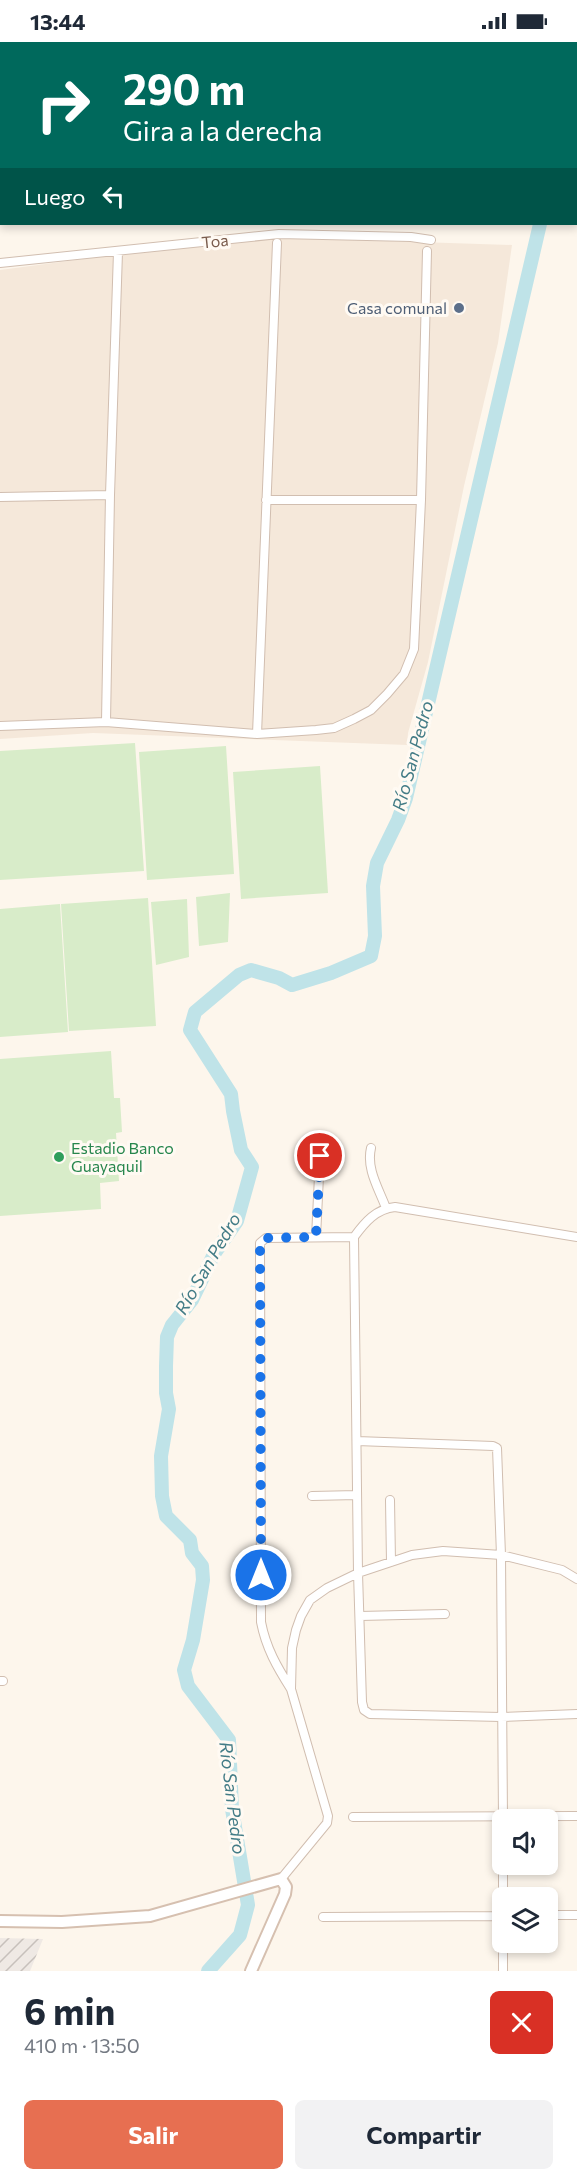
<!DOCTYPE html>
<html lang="es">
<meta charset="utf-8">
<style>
:root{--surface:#fff;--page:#f2f2f3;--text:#1f2937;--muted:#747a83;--accent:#e76f51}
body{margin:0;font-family:Commissioner,sans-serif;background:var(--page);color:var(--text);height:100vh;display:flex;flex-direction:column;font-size:22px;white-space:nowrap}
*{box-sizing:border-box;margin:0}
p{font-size:20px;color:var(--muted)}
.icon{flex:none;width:33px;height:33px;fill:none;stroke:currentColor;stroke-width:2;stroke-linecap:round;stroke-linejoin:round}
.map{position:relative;height:1929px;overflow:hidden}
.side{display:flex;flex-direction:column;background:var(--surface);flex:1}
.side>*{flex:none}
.banner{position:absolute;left:0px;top:0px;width:578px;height:183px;box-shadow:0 3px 9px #0003;background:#00695c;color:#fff;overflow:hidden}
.tools{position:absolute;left:492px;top:1767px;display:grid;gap:12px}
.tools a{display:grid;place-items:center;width:66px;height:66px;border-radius:9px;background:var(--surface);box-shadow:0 3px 9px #0003;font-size:30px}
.pin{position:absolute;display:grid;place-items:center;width:51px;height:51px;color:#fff;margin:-26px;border:3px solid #fff;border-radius:50%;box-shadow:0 2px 6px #0007}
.me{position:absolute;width:66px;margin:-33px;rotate:0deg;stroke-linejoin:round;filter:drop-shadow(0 0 4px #0008)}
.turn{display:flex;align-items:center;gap:21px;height:126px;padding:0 24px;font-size:27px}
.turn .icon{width:78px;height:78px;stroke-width:2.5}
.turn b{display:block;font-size:42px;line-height:51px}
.then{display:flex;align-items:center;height:57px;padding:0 24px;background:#0003;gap:12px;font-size:22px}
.round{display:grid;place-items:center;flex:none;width:63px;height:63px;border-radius:9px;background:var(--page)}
.headline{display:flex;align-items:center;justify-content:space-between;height:102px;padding:0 24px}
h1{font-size:36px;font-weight:700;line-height:45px}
.primary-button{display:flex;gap:12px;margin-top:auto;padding:12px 24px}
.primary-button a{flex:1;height:69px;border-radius:9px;background:var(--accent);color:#fff;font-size:24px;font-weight:700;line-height:69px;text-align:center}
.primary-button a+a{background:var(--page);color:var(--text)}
.status{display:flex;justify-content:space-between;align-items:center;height:42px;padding:0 30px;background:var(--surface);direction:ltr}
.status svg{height:16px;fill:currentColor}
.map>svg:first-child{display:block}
</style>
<div class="status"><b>13:44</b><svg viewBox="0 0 49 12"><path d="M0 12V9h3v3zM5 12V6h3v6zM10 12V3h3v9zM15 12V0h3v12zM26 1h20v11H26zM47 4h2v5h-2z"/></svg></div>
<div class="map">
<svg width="577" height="1929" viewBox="0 0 577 1929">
<defs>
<pattern id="industrial-furrows" width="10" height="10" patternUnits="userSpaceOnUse" patternTransform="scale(1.5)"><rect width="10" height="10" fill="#efe9e4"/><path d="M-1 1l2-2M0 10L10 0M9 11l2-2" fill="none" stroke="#c7c0bb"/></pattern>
</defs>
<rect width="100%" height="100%" fill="#fdf6ec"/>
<path fill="#f5e8da" d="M267 195 512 203 498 301 464 444 428 620 408 691 407 703 93 691 0 697V228L129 211Z"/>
<path fill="url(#industrial-furrows)" d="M0 1896 43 1897 30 1929H0Z"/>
<path fill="#d8ecc9" d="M135 701 144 829 0 838V709Z
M226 704 234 832 147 838 139 710Z
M320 724 328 851 241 857 233 730Z
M230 851 228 900 199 904 196 855Z
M148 856 156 984 69 989 61 862Z
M187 857 189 915 156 923 151 860Z
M60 862 68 990 0 995V867Z
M111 1009 114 1056H120L122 1090 116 1091 119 1139 100 1141 101 1167 0 1174V1017Z"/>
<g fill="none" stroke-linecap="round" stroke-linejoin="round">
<path stroke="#a5d3da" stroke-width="2" d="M576 132H577"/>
<path stroke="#bfe3e8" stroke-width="14" d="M444 0V2
M208 1929 240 1893 248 1863 232 1767 229 1698 188 1644 184 1628 193 1598 203 1538 202 1524 192 1511 190 1498 166 1474 162 1454 161 1414 169 1367 166 1351V1324L167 1295 172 1283 192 1258 214 1212 237 1179 252 1125 241 1108 233 1069 231 1052 190 988 195 970 239 933 251 928 279 936 292 943 331 931 371 914 375 894 373 844 377 821 398 778 406 756 540 182"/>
<g stroke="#d1beb0" stroke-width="10">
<path id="street" d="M202 0V2
M359 0V2
M386 0 387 2
M420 2V0
M0 69H2
M0 221 279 192 411 195 431 198
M0 455 110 453
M266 458H421
M106 680 110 453 118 210
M0 684 106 680 257 692 316 688 334 686 354 677 371 668 387 652 404 632 414 607 421 458 427 209
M257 692 277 201
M371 1106C366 1127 379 1147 386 1166
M316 1195 320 1114
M577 1195 395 1165C376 1167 365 1180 354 1195L358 1531 362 1660 364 1668 370 1672 501 1675 577 1672
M357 1399 493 1404 497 1406 501 1513 503 1778
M312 1454 357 1453
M390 1458 391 1520
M360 1574 445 1572
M0 1639H3
M291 1647C277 1625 266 1606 261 1580L260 1201 266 1196 354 1195
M353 1775 577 1774
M503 1822V1929
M281 1837 327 1781 328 1774 291 1647 292 1606 296 1588 301 1574 310 1558 327 1546 358 1531 412 1513 443 1509 501 1513 562 1528 577 1537
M548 1873H577
M323 1875 502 1874"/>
</g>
<g stroke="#d6c0b0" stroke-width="14">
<path id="secondary" d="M0 12 2 5
M0 1879 62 1880 150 1874 281 1837 286 1845 285 1852 251 1929"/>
</g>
<use href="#street" stroke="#fff" stroke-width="8"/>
<use href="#secondary" stroke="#fff" stroke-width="10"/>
</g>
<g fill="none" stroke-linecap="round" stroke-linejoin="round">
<path stroke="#1a73e8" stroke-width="10" stroke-dasharray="0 18" d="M261 1533 260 1201 266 1196 316 1195 320 1114"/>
</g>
<circle fill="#5c6f8a" stroke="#fffaf3" stroke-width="2" cx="459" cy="266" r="6"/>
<circle fill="#2e9e5b" stroke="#fffaf3" stroke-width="2" cx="59" cy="1115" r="6"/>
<g text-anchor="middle" stroke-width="6" stroke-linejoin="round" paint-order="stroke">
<g font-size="16" fill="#7a5c4d" stroke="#fffaf3">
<text transform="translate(215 199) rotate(-6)" y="6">Toa</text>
</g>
<g font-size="16" fill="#4e5e75" stroke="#fffaf3" text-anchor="end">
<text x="447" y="272">Casa comunal</text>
</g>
<g font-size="16" fill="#27864d" stroke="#fffaf3" text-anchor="start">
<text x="71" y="1112">Estadio Banco<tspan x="71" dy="18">Guayaquil</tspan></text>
</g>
<g font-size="18" font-style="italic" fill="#437c86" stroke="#fffaf3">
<text transform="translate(413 714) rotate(-75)" y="6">Río San Pedro</text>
<text transform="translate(208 1222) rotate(-60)" y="6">Río San Pedro</text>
<text transform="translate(232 1756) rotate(83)" y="6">Río San Pedro</text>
</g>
</g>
</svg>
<div class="tools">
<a><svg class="icon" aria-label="sound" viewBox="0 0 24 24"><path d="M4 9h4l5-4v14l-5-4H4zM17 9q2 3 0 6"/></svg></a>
<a><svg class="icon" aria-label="layers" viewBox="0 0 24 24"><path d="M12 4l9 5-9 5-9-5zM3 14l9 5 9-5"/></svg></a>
</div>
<div class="pin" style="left:320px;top:1114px;background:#d93025"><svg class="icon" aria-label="arrive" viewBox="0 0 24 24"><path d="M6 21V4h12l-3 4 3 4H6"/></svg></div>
<svg class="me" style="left:261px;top:1533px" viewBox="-20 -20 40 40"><circle r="17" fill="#1a73e8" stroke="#fff" stroke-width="3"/><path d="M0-11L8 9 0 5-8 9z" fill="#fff"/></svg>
<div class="banner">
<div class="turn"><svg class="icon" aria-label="right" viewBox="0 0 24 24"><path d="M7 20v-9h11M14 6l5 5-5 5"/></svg><div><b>290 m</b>Gira a la derecha</div></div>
<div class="then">Luego<svg class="icon" aria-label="left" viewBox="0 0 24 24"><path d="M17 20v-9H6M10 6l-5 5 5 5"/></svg></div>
</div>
</div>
<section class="side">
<div class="headline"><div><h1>6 min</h1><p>410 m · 13:50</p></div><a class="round" style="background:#d93025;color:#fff"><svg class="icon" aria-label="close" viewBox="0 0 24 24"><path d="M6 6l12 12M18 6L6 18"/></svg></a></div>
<div class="primary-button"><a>Salir</a><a>Compartir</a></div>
</section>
